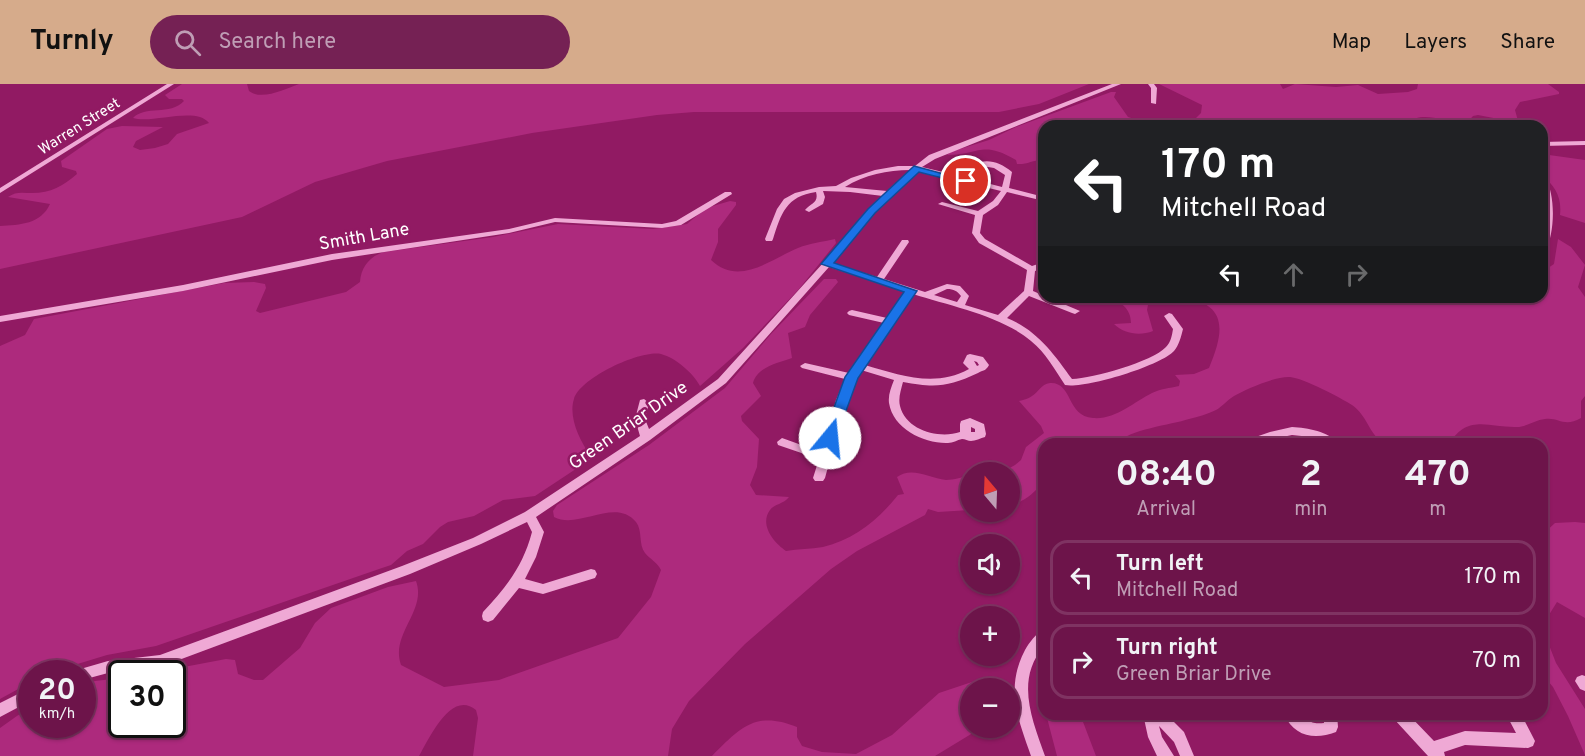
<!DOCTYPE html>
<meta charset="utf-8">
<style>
:root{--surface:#6d144a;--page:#752154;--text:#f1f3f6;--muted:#bf9eb5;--line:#7f3362;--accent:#d6ab8b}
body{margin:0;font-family:Overpass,sans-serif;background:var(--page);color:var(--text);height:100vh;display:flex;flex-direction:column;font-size:22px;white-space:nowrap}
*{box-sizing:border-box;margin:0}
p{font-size:20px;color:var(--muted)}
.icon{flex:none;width:33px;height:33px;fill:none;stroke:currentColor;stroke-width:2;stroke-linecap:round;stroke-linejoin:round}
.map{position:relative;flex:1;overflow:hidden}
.panel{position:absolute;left:1038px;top:354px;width:510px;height:282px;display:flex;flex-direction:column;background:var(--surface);border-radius:18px;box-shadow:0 2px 4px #0004,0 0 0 2px var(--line)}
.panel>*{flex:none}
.hud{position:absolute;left:1038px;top:36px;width:510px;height:183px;border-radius:18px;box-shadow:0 2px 4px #0004,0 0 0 2px var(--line);background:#202124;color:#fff;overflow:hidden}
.needle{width:39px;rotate:341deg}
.tools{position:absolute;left:960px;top:378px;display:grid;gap:12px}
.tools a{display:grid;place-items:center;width:60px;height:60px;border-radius:50%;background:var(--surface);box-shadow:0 2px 4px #0004,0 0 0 2px var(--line);font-size:30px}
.speed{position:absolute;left:18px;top:576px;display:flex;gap:12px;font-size:30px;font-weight:700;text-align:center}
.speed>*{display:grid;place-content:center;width:78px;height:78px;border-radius:50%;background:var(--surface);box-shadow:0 2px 4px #0004,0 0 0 2px var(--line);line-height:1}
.speed small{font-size:15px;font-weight:400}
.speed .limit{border:3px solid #111;border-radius:9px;background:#fff;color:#111}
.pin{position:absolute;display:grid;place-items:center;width:51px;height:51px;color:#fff;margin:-26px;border:3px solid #fff;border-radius:50%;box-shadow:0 2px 6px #0007}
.me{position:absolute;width:66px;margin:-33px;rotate:17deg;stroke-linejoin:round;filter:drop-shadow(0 0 4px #0008)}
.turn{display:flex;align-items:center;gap:21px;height:126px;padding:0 24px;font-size:27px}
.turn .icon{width:78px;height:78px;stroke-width:2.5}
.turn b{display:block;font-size:42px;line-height:51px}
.lanes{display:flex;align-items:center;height:57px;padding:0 24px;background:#0003;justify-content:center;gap:30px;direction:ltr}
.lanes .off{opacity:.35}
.eta{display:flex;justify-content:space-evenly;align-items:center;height:102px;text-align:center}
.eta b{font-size:36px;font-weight:700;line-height:42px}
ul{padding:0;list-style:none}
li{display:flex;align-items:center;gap:18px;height:75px;margin:0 12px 9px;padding:0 12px;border:3px solid var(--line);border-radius:18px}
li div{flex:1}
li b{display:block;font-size:22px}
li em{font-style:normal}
header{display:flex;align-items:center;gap:36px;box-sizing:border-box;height:84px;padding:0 30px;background:var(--accent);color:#111}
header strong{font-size:28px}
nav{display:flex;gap:33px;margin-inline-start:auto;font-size:21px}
.search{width:420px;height:54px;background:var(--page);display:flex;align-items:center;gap:15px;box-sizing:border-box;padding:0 21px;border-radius:33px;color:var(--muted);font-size:22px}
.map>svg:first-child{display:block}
</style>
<header>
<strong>Turnly</strong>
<div class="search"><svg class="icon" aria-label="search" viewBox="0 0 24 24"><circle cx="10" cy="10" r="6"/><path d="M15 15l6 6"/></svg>Search here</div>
<nav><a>Map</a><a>Layers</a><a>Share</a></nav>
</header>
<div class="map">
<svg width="1585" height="672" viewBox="0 0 1585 672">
<rect width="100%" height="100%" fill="#911a63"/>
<path fill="#ad2a7d" d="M182 0H247L249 7C262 17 285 5 299 0H1089L1039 20 999 28H694L657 31 532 49 387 77 315 98 242 133 0 185V142C20 141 41 140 50 120L8 113C16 107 23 109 32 109 51 109 63 102 77 90L76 87 62 83 61 77 107 45 122 42 163 43 136 57 133 63 140 66 155 64 168 60 177 50 209 39C196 22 152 40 133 34 145 21 170 32 184 17L182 15H169L165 11Z
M1159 0H1280L1283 5 1295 0 1336 3 1358 1 1378 10 1408 8 1417 5 1418 0H1548L1559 8V10L1520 18 1515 26 1518 37 1514 38 1478 31 1473 32C1460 49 1427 22 1407 39L1408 42H1178L1194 36 1201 29 1202 21Z
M1111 8H1116L1114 13 1128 33 1158 42H1044V76C1034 75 1027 81 1017 80L1016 76C981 56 980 71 947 71L950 68 989 56 1016 43Z
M1542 70 1585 76V139L1560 131C1562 113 1555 102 1542 91Z
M730 117 736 118V121L718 145V158L711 176C739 203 771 175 798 164 810 159 823 158 835 155L836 159 799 205 743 264 700 302C693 289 676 274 661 270 640 266 580 294 574 315 568 333 580 357 590 371L600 369 535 412 503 416 474 432 448 438 440 443 423 460 407 467 391 481 382 484 156 562 107 571 48 589 32 590 31 598 0 615V262L25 251 34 235 224 199 254 198 265 200 266 204 256 227 260 229 346 208 360 198C361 183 370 172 384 168L493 153 558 140 653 145 681 141 687 140 706 124Z
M1558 155 1571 163 1585 181 1578 203 1585 213V312L1581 317V334C1564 344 1559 333 1545 335 1535 336 1526 343 1517 343 1490 344 1468 329 1449 360H1384C1369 350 1367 331 1352 321 1341 314 1303 294 1290 293 1276 292 1246 305 1234 312 1227 316 1222 323 1216 326 1208 330 1198 333 1189 335 1171 341 1129 345 1116 360H1044V397C1033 410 1026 417 1010 421V388H982L1008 385 1015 381 1021 376 1026 363 1044 349 1041 342 1019 317C1023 316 1028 315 1032 312 1038 309 1041 300 1050 299 1073 298 1066 332 1093 334 1115 336 1134 318 1152 309 1160 305 1170 304 1179 302L1180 297 1175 291 1194 290 1209 284C1226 244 1227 217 1176 213H1483C1512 224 1516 213 1542 213V188L1554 180Z
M824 195H836L838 198 810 231 805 243 788 249 792 274C778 279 757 283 753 299L761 312 741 332 742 337 759 355 757 383 750 401 756 411 789 413C784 420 774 420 770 426 759 441 774 459 786 467 798 465 811 465 823 463 855 455 878 436 898 411L904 410 897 393C912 382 929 394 946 396 954 396 963 393 970 391V426L938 428 928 425 925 431 857 467 831 485 745 560 689 617 672 645 668 672H473L478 634 476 626C451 605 429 655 419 672H0V644L31 622 32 640H82L83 602 95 597 121 594 122 640H172V590L152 589 226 575 235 576 238 590 254 596H263L300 564 315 539 331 524 388 503 416 497C427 527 390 550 401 581L444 603 499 596 618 554 651 513 661 486C657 478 651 476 645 469 638 460 643 447 636 438 615 413 579 446 554 433L553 427 557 421 649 361 725 304 771 250Z
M1107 213H1172L1148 221 1147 226 1153 247C1140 252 1124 250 1114 240L1131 239C1131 224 1120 217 1107 213Z
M1575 438 1585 439V534L1557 518 1542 542V451L1555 439Z
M1542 543 1556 579 1585 625V671L1568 632 1553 603 1542 590Z
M975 597 988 599 992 604H970V644H981L935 672H712C740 644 756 626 797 643V653L802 662 822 668 856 670 892 651 939 609Z
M1046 630H1080L1096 672H1057Z"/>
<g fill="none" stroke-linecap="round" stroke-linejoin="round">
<path fill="#efa9d5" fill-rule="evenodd" d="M167 0H174L0 109V104Z
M1112 0H1121L935 75 922 83 964 93C975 72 995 74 1012 88L1009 104 1044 113V117L1007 108 998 121 983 131 980 149 985 155 1032 182 1044 178V184L1035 187 1033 207 1080 227 1075 230 1072 229 1029 212 1007 234C1037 246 1054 270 1072 295 1093 294 1152 278 1166 263 1171 258 1172 251 1173 245L1164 232 1169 229 1172 230 1183 245C1181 253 1179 261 1174 267 1160 282 1085 305 1065 301 1055 286 1046 269 1031 257 1002 232 950 222 913 210L865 281C899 291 935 304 969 285L963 279 967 271 970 270 983 273 989 281C986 287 983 286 978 289 948 303 935 304 903 298 901 306 898 314 900 322 906 347 940 355 960 348V340L961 337 970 334 984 340 986 350 985 353C981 354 975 357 971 357 968 357 965 355 962 355 957 356 953 359 948 359 925 360 893 345 889 319 888 311 891 304 894 296L861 286 846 316 825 394 823 397H815L813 394 819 375 778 361 777 358 782 354 821 368 836 316 845 295 802 284 800 282 805 279 849 289 884 239 849 231 847 229 849 227 852 226 887 234 906 208 829 183 726 299 650 356 536 433 544 448 536 473 525 495 543 500 591 485 595 486 597 490 595 494 543 510 519 504 493 536 488 538 483 536 482 532 483 528C507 502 523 482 532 448L527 438 481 460 410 490 160 583 108 589 82 596V590H75L77 586 108 577 160 571 402 482 473 454 525 428 640 352 635 335 640 316 644 315 649 319 645 335 649 345 718 295 824 178 868 125 883 112 850 108 823 107 825 113 823 120 809 128 805 126C811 119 819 119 816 108 786 112 781 130 773 155L772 157H766L765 155 777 125 784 115 795 109 819 103 836 102 851 94 875 86 898 82H915L929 71ZM982 82 994 84 1005 91 1002 103 971 95 976 86ZM910 86 887 107 845 103C864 91 888 86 910 86ZM918 87 1001 107 993 117 978 127 942 118 938 120 975 131 972 149 979 159 1027 186 1024 207 998 231 965 221 969 212 960 202 947 200 925 208 884 195 909 158 908 156H902L877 193 832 179 874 129ZM947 205C954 205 957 207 961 212L957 218 934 211ZM974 277 977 278 979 281 977 282ZM971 343 975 345V348H971Z
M1148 0H1154L1157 4 1156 20 1151 19V4Z
M1585 57V61L1542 62V58Z
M1542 92H1545C1556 113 1555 148 1545 169L1542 170 1544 130Z
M725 108H731L732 110 681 141 662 144 555 138 509 149 332 176 183 207 0 238V232L183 201 332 170 509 145 555 134 662 140 676 137Z
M1292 343C1308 344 1328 347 1339 360H1326L1311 353 1292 351 1273 355 1259 360H1243L1244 357 1270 348Z
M1044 546V562C1015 596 1032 635 1045 672H1031C1018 635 1005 604 1025 566 1029 559 1036 549 1044 546Z
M1582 591 1585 592V607L1580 605 1575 597 1577 593Z
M32 603V616L0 633V619Z
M1143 630H1166L1184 648 1194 672H1180L1174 658 1159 642 1162 653 1174 672H1157L1148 653Z
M1284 630C1288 630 1296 629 1300 630 1311 634 1307 641 1324 639L1323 630H1337L1338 643 1336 648C1315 656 1294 653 1284 630Z
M1392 630H1408L1434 657 1465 647 1516 649 1506 630H1521L1535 657 1533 662 1528 664 1465 661 1444 668 1445 672H1428L1394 635Z"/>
</g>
<path fill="#1a73e8" stroke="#114b97" stroke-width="1.5" d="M914 82 970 97 966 100 919 88 875 129 834 179 917 207 858 294 835 357H825L823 354 845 293 904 208 821 180 868 125Z"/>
<g text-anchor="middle" stroke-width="5" stroke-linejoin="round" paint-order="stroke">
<g font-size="15" fill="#fff" stroke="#911a63">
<text transform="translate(79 42) rotate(-32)" y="5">Warren Street</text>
</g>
<g font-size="18" fill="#fff" stroke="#911a63">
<text transform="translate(364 152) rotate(-10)" y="6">Smith Lane</text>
<text transform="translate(628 341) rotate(-35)" y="6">Green Briar Drive</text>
</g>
</g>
</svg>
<div class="tools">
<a><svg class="needle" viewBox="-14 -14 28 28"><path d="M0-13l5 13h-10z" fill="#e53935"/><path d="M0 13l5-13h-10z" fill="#bf9eb5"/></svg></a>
<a><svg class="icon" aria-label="sound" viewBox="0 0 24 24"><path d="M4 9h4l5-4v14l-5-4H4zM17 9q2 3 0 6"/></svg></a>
<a>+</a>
<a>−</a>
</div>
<div class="speed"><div>20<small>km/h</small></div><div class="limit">30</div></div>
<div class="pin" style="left:966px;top:97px;background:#d93025"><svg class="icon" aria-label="arrive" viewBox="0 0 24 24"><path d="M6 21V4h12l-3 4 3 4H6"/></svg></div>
<svg class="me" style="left:830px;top:354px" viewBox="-20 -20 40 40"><circle r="19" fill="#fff"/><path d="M0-13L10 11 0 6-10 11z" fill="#1a73e8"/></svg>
<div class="hud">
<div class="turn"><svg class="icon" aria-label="left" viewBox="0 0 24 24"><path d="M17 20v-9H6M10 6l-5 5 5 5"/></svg><div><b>170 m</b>Mitchell Road</div></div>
<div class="lanes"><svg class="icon" aria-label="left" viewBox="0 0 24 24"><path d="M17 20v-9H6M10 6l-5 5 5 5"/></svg><svg class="icon off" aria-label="ahead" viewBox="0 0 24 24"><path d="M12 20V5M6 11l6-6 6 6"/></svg><svg class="icon off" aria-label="right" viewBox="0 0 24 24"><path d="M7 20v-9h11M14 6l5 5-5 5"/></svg></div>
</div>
<section class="panel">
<div class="eta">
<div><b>08:40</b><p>Arrival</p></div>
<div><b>2</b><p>min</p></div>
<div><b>470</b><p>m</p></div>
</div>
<ul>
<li><svg class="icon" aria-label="left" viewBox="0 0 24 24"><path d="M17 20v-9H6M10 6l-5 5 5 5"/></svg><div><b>Turn left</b><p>Mitchell Road</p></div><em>170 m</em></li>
<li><svg class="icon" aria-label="right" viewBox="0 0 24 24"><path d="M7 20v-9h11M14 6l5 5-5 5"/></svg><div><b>Turn right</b><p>Green Briar Drive</p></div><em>70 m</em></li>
</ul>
</section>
</div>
